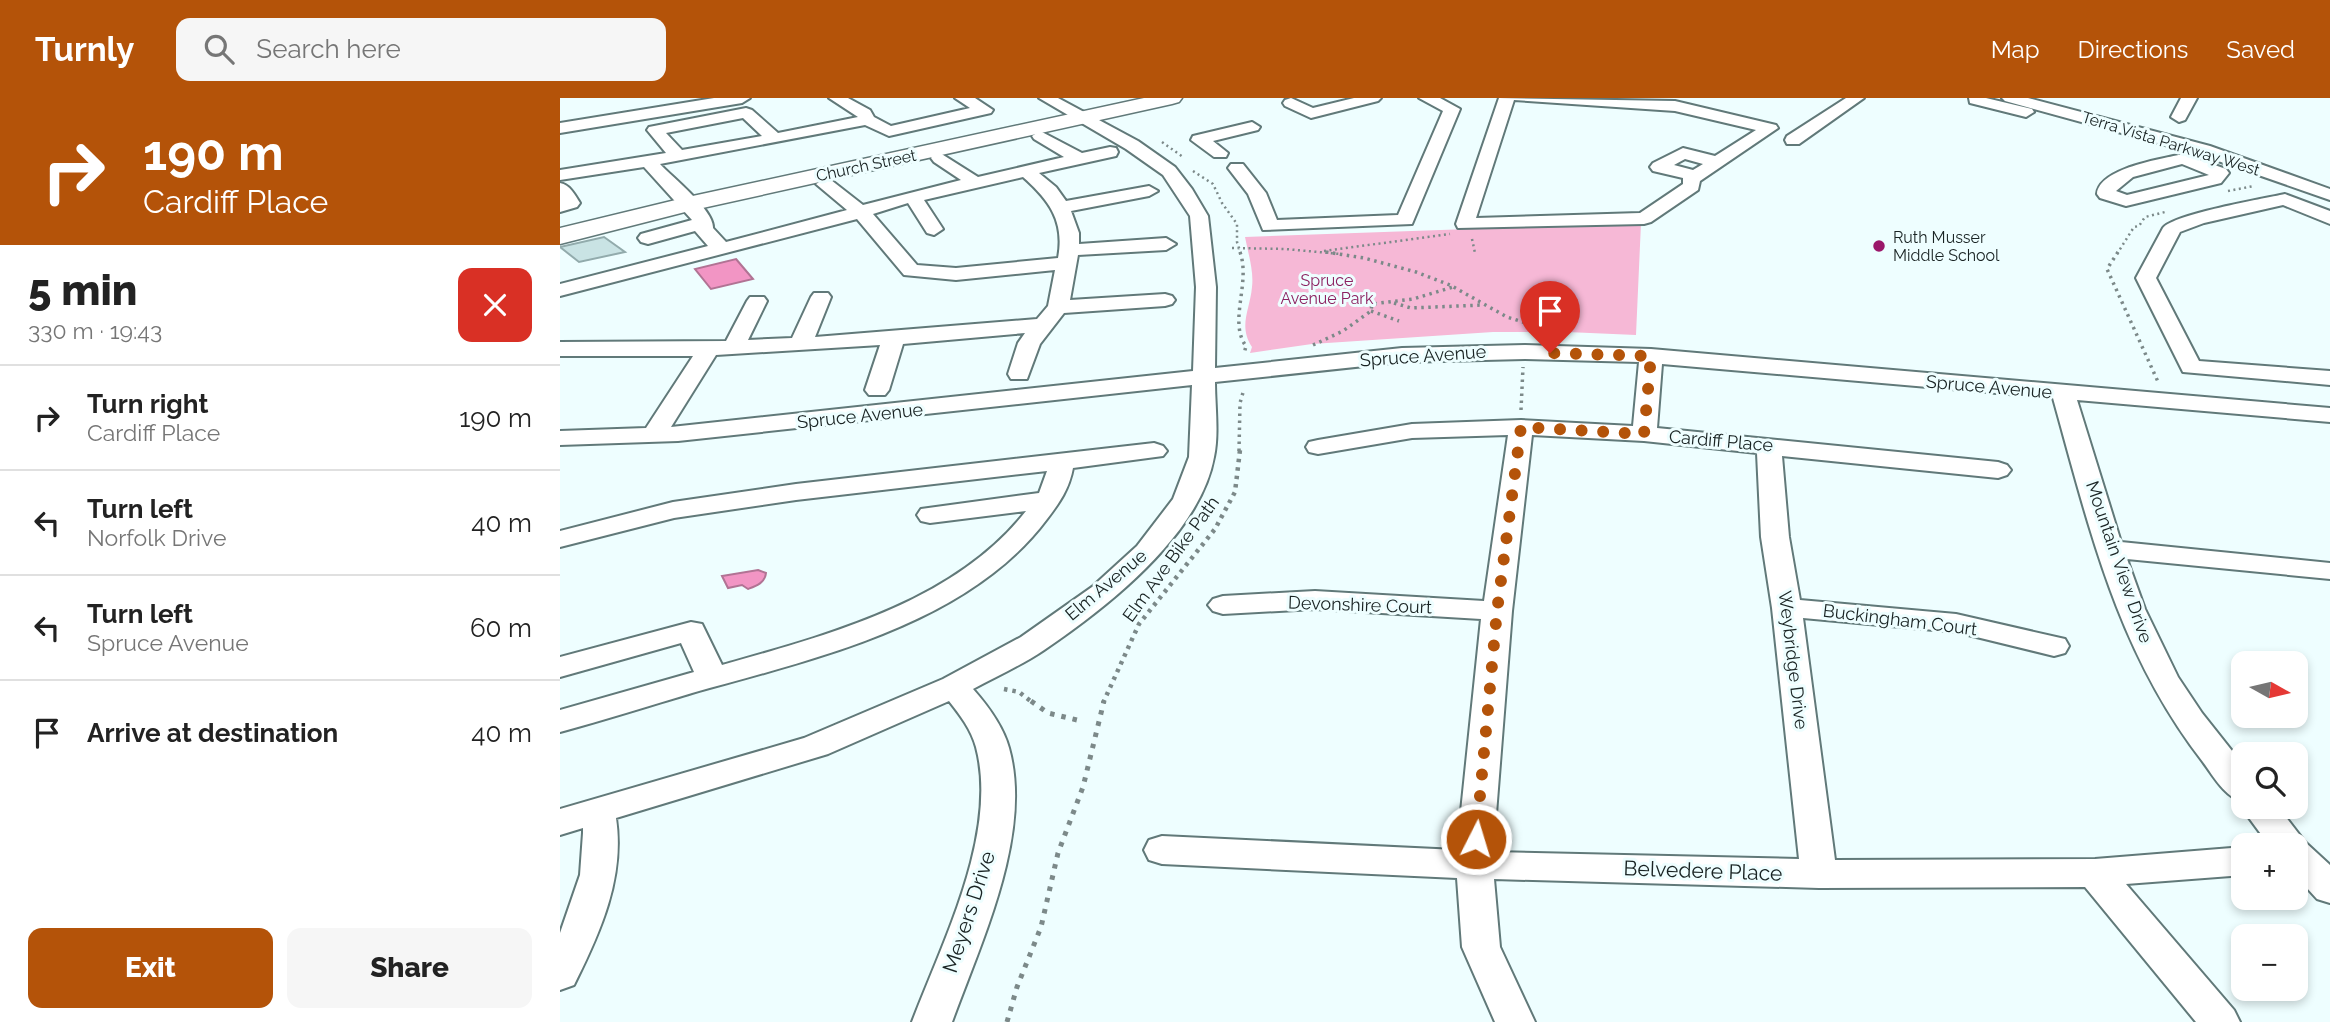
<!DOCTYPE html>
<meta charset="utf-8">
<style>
:root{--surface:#fff;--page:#f6f6f6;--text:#222;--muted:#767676;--line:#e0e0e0;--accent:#b45309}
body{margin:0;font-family:Raleway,sans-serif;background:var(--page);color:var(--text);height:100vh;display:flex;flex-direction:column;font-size:26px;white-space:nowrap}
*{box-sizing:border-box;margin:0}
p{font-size:23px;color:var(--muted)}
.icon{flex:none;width:38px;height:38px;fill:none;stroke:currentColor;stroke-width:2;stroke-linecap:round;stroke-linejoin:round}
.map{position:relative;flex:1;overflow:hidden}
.drawer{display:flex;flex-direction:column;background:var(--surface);width:560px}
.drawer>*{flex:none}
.banner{background:#b45309;color:#fff;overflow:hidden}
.needle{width:46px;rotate:98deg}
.controls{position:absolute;left:1671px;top:553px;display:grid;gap:14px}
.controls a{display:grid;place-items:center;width:77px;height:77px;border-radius:14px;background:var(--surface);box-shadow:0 4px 10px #0003;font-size:35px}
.pin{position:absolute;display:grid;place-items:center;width:60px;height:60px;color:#fff;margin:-72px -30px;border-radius:50% 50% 50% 0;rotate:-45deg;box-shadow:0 0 7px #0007}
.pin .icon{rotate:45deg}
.me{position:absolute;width:77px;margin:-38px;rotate:5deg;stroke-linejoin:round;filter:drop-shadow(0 0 5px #0008)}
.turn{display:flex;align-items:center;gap:24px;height:147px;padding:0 28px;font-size:32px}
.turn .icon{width:91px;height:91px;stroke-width:2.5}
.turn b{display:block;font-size:49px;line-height:60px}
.round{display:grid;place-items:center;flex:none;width:74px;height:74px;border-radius:14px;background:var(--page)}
.overview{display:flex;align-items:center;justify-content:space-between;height:119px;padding:0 28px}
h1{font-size:42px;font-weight:800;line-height:52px}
.primary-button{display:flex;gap:14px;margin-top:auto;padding:14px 28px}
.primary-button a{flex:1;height:80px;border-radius:14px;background:var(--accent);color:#fff;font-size:28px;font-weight:800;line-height:80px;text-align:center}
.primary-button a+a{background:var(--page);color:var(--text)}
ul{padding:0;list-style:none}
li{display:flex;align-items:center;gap:21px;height:105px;padding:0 28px;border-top:2px solid var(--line)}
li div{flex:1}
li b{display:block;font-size:26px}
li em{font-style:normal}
header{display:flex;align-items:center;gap:42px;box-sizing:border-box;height:98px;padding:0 35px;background:var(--accent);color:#fff}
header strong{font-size:33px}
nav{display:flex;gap:38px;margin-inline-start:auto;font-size:24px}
.search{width:490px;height:63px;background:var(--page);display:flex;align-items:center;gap:18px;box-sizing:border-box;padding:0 24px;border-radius:14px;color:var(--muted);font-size:26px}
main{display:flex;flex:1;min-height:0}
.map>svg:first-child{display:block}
</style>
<header>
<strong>Turnly</strong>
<div class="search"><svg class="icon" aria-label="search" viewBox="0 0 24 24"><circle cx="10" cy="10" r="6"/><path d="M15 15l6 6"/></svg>Search here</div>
<nav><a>Map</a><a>Directions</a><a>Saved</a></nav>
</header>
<main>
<section class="drawer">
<div class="banner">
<div class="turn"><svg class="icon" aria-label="right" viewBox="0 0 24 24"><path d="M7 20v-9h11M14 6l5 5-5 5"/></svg><div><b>190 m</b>Cardiff Place</div></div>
</div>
<div class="overview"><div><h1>5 min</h1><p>330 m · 19:43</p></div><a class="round" style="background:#d93025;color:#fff"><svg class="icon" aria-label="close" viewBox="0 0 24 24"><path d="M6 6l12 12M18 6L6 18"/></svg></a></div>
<ul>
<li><svg class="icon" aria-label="right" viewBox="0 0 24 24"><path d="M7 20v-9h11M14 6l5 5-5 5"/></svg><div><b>Turn right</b><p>Cardiff Place</p></div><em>190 m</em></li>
<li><svg class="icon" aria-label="left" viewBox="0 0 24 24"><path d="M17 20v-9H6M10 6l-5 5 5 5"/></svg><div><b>Turn left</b><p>Norfolk Drive</p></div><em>40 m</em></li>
<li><svg class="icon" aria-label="left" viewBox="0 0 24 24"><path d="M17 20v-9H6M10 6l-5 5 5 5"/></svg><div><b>Turn left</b><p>Spruce Avenue</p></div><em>60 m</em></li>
<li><svg class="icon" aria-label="arrive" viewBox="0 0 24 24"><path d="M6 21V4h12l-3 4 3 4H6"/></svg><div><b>Arrive at destination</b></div><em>40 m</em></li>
</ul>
<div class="primary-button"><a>Exit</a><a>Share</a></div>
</section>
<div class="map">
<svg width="1770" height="924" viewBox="0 0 1770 924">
<rect width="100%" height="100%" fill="#eefeff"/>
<path fill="#f6b8d6" d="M1081 125 1076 237 1007 234H933L752 246 690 255 692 249C678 228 690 212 692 189 694 173 688 155 685 139Z"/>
<path fill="#f295c4" stroke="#b17394" stroke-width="2" d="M176 161 193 181 151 191 135 171Z
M198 472 206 475C205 485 196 488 188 491L182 487 168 490 162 478Z"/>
<path fill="#c9e3e4" stroke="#92abac" stroke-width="2" d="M44 139 65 154 19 164 0 149Z"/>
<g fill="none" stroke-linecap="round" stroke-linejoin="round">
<g stroke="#617979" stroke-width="4">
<path id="minor" d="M154 0H190L182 5 0 35V25Z
M269 0H288L310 12 314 19 331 28 410 10 395 0H415L433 12 431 15 329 38 305 27 100 66C114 81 154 112 153 130L166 144 287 112 256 86 265 81 271 82 303 107 401 82 374 64 371 60 374 56 380 55 418 79 504 59 474 41 472 38 480 33 522 55 550 49 556 50 558 54 556 58 479 75 496 89 506 103 589 88 598 93 589 98 511 113 519 135V146L606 140 616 146 606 152 518 157 510 202 605 196 612 198 615 202 612 206 605 208 504 215 480 246 467 281H451L448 276 458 245 465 235 343 246 329 292 325 297H309L305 292 320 247 156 257 111 329 633 273 636 189 630 118 603 77 566 51 479 0H498L578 43 615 69 632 91 648 118 656 189 655 270 842 250 965 247 1091 251 1770 310V324L1517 302 1561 444 1770 465V481L1567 461 1585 511 1618 579 1642 615 1684 668V709H1718L1745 744 1770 767V805L1757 801 1736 778V747H1709L1681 709 1683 704C1665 699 1654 679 1643 664 1557 553 1530 432 1493 300L1102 266 1097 330 1438 364 1447 367 1451 372 1447 377 1438 380 1222 358 1229 439 1240 502 1396 516 1505 541 1509 548 1505 555 1494 558 1396 534 1243 520 1275 762 1535 761 1684 749V777L1566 786 1674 912 1680 924H1636L1525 789 1259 790 934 781 940 849 975 924H935L902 849 897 780 602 766 589 762 584 752 589 742 602 738 897 752 921 521 755 511 663 516 653 513 648 507 653 501 663 498 755 493 924 503 948 337 852 340 758 356 749 354 746 349 749 344 758 342 852 326 961 322 1073 328 1079 264 965 261 842 264 655 284C655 308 659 336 654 359 640 437 546 510 484 552 462 567 437 578 413 591 428 608 443 628 449 650 473 736 421 844 392 924H352C382 845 439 735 416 649 411 631 400 617 389 603L268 656 56 720C65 780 40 835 14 887L0 892V835L20 777 23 735V730L0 737V711L244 640 383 581 461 539 532 489 577 448 613 401 629 359 632 287 118 343 0 347V333L86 330 133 258H0V244L166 243 187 203 190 199H204L207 203 188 242 232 240 251 199 254 195H268L271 199 255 239 477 221 488 208 495 172 396 182 344 177 297 121 0 198V186L148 148 135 133 88 146 81 144 78 140 81 136 132 122 84 69 0 82V72L106 55 87 32 89 29 186 10 192 12 218 35 298 19ZM183 20 202 38 122 52 106 35ZM463 79C489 102 505 123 498 160L396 170 357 167 313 116 348 105 367 135 374 137 383 131 364 102ZM972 337 1084 343 1197 355 1201 439 1212 510 1239 761 933 754 952 513Z
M731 0 753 10 794 0H821L818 3 751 20 725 8 723 5 725 2Z
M859 0H880L900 11 852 126 703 132 688 96 668 70 671 66H683L706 95 717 122 838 117 883 13Z
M939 0 1115 3 1216 27 1218 30 1140 83 1138 92 1091 124 1084 126 898 130 896 126ZM954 2 1115 13 1196 32 1155 58 1123 50 1093 65 1090 69 1093 73 1123 80V86L1080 115 916 120ZM1125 61 1143 66 1133 72 1114 67Z
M1286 0H1304L1239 46H1227L1225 42 1227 38Z
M1409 0H1426L1472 11 1474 14 1466 19 1410 5Z
M1442 0H1468L1650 48 1770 91V102L1638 56 1445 3Z
M1621 0H1637L1625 22 1619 24 1611 19Z
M692 24 700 29 698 32 653 43 668 55 666 59H654L631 42 633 38Z
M1623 56 1666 71 1669 75 1661 85 1566 108 1540 100 1537 96C1539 70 1602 61 1623 56ZM1622 66 1649 77 1567 97 1556 93 1573 79Z
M0 85C10 87 15 97 20 105L17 109 0 114Z
M1725 96 1770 113V126L1723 107 1644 125 1620 134 1596 180 1639 263 1770 273V287L1623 274 1576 180 1603 130C1614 116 1702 101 1725 96Z
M594 345 603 348 607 353 603 358 513 370C509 391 500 404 487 421 408 527 253 561 132 595 88 608 44 622 0 634V612L134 574 121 545 0 579V559L131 524 142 526 162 567C268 537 395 504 466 413L370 425 361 423 357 417 361 411 479 395 487 373 236 402 114 420 0 449V433L113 404 236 386Z"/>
</g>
<g stroke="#617979" stroke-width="3">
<path id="major" d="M584 0H622L619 4 612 6 129 113 0 146V130L128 99Z"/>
</g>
<path stroke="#7c8989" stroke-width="2.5" stroke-dasharray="2 3.5" stroke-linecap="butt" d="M602 44 623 59
M633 73 653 86 662 105 677 126V144L681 156
M1668 93 1694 88
M912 141 915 155
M672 150 725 151 780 156
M764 153 890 136
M1557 156 1574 129 1579 128 1585 119 1605 114"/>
<path stroke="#7c8989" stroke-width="3.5" stroke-dasharray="2.5 4.5" stroke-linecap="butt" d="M680 154C691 185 668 224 686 248L684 256
M766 154 804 160 856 174 890 187 947 219 998 235
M1558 154 1547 171 1599 286
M834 205 851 210 922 207
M811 213 839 223
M753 247 783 233 811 213 812 206 853 201 893 189
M961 312 963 269
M679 353 680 305 684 291"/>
<path stroke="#7c8989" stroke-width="4.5" stroke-dasharray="3.5 5" stroke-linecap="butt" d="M444 591 459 594 473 605
M543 605 579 526 655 431 675 394 680 352"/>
<path stroke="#7c8989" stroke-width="5" stroke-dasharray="4.5 7" stroke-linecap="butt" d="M471 603 488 615 517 622
M447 924 457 889 481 829 498 755 523 689 544 603"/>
<use href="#minor" fill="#fff" fill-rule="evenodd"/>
<use href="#major" fill="#fff" fill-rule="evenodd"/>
</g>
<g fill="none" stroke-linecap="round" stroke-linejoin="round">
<path stroke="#b45309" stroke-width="12" stroke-dasharray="0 21.6" d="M916 741 937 513 961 329 1084 336 1091 258 990 255"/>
</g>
<circle fill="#9b176a" stroke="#eefeff" stroke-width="2.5" cx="1319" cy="148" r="7"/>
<g text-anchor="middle" stroke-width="6" stroke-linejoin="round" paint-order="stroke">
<g font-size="16" fill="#192323" stroke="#eefeff">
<text transform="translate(1611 45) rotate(17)" y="6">Terra Vista Parkway West</text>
<text transform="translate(306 67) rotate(-12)" y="6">Church Street</text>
</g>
<g font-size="16" fill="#192323" stroke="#eefeff" text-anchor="start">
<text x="1333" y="145">Ruth Musser<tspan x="1333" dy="18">Middle School</tspan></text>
</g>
<g font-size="16" fill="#8c2161" stroke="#eefeff">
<text x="767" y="188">Spruce<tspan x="767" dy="18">Avenue Park</tspan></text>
</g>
<g font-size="18" fill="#192323" stroke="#eefeff">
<text transform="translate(863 258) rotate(-4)" y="6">Spruce Avenue</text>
<text transform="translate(1429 289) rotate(5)" y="6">Spruce Avenue</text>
<text transform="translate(300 318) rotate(-6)" y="6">Spruce Avenue</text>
<text transform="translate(1161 343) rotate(5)" y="6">Cardiff Place</text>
<text transform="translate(611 461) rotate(-54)" y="6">Elm Ave Bike Path</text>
<text transform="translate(1559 464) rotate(71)" y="6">Mountain View Drive</text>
<text transform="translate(546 487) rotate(-40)" y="6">Elm Avenue</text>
<text transform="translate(800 507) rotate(2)" y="6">Devonshire Court</text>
<text transform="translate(1340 522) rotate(7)" y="6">Buckingham Court</text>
<text transform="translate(1233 562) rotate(83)" y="6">Weybridge Drive</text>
</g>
<g font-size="21" fill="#192323" stroke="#eefeff">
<text transform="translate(1143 773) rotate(2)" y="7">Belvedere Place</text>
<text transform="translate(409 814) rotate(-72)" y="7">Meyers Drive</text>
</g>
</g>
</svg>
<div class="controls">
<a><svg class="needle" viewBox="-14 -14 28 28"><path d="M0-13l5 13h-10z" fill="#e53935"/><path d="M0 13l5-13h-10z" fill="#767676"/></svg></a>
<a><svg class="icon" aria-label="search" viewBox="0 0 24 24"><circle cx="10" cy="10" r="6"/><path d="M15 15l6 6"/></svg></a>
<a>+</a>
<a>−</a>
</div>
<div class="pin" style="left:990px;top:255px;background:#d93025"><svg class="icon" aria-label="arrive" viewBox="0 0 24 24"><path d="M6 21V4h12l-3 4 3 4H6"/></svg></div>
<svg class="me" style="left:916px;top:741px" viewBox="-20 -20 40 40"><circle r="17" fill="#b45309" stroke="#fff" stroke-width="3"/><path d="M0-11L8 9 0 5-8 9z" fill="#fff"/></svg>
</div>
</main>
